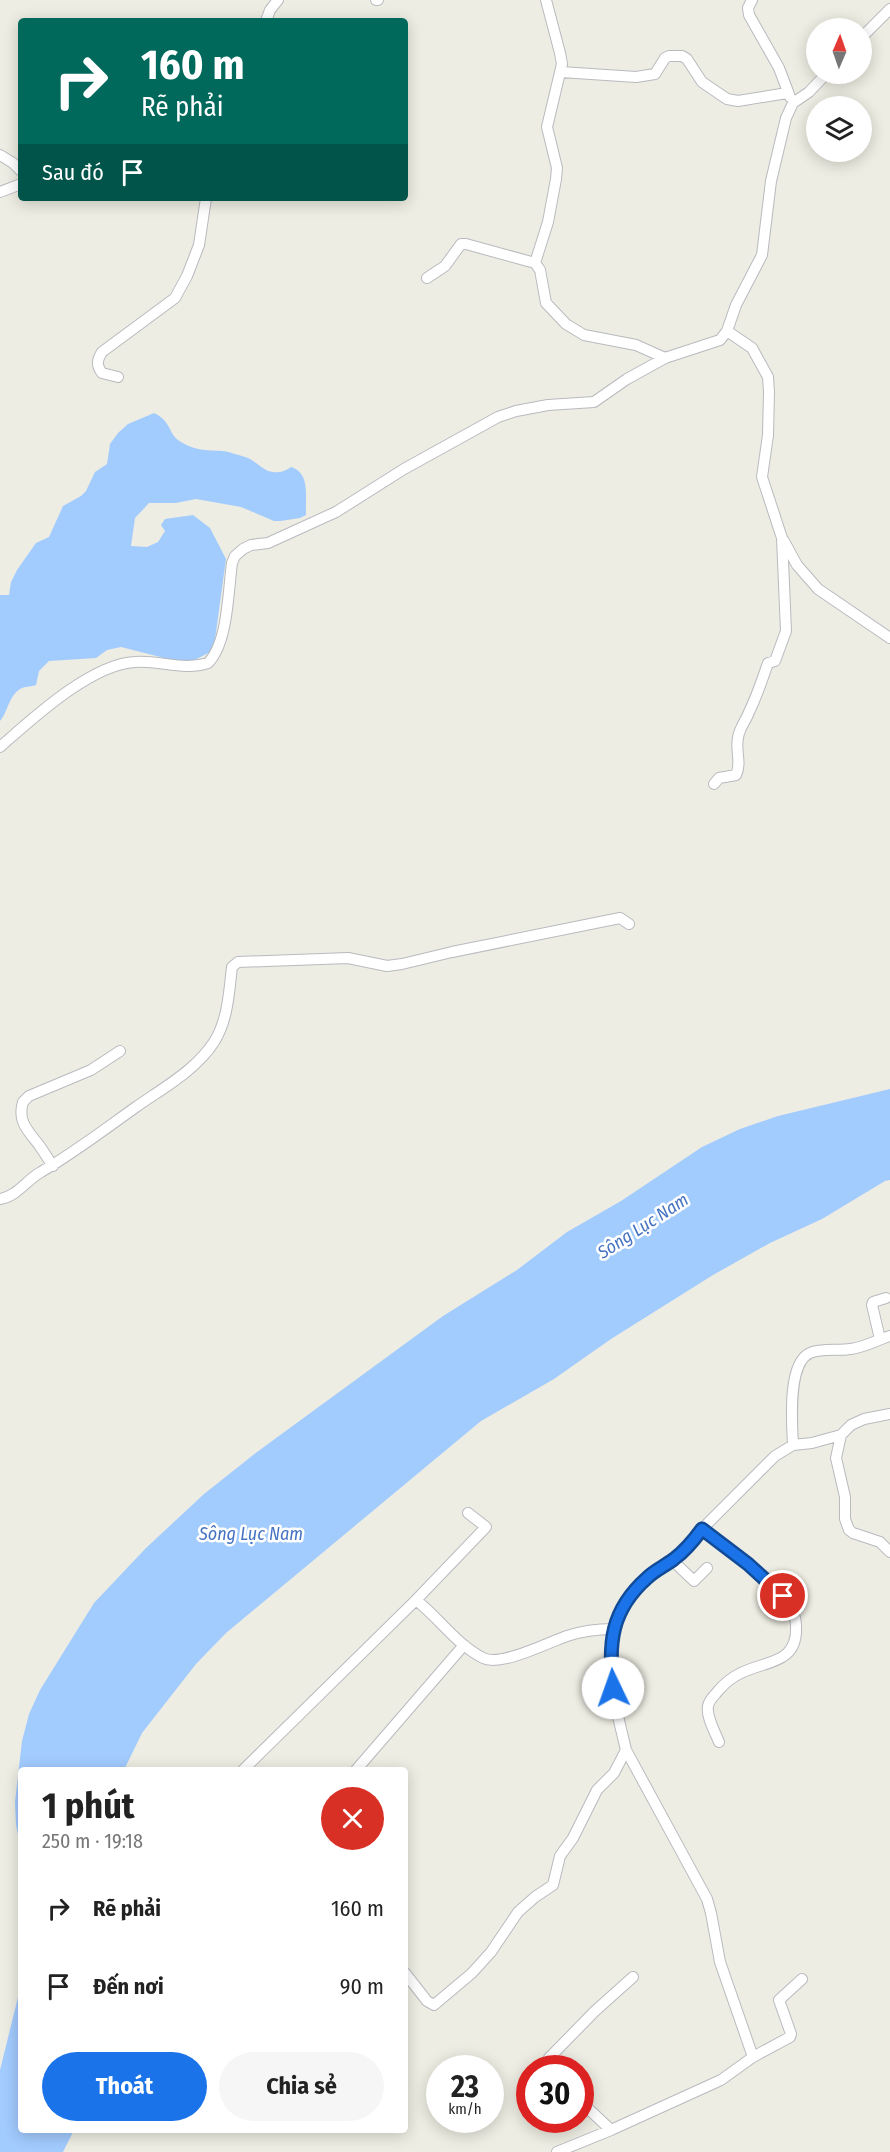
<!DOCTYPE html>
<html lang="vi">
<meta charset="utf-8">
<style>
:root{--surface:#fff;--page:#f6f6f6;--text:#222;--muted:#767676;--accent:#1a73e8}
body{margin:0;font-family:"Fira Sans Condensed",sans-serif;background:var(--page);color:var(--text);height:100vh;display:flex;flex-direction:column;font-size:22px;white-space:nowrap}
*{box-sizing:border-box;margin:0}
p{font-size:20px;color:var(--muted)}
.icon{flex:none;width:33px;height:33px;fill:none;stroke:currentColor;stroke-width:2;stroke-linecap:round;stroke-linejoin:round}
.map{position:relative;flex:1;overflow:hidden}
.side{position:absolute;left:18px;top:1767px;width:390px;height:366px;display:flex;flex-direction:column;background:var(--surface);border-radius:6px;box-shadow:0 3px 15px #0003}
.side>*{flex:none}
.hud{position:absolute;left:18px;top:18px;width:390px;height:183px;border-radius:6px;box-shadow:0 3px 15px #0003;background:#00695c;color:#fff;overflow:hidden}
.needle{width:39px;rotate:2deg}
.controls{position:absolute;left:806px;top:18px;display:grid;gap:12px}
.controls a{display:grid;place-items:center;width:66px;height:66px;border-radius:50%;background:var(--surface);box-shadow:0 3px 15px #0003;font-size:30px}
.speed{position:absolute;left:426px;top:2055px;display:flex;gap:12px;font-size:30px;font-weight:700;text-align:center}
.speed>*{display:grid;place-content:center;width:78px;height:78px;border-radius:50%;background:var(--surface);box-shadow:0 3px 15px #0003;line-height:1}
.speed small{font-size:15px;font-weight:400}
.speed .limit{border:9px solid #d22;background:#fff;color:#111}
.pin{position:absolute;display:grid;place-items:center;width:51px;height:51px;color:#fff;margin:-26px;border:3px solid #fff;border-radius:50%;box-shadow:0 2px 6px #0007}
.me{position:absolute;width:66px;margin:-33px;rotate:357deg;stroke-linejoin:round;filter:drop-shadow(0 0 4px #0008)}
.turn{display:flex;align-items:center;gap:21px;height:126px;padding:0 24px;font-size:27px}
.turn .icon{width:78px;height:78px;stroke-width:2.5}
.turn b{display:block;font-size:42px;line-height:51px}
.then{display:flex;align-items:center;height:57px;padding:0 24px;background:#0003;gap:12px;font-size:22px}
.round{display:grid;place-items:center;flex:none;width:63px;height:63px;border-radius:32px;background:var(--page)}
.headline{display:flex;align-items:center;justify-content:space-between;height:102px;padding:0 24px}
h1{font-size:36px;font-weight:700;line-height:45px}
.primary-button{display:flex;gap:12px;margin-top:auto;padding:12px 24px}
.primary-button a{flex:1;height:69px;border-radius:36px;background:var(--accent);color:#fff;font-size:24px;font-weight:700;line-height:69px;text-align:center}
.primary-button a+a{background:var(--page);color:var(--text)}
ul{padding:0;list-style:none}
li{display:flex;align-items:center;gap:18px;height:78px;padding:0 24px}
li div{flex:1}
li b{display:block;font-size:22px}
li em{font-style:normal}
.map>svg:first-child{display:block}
</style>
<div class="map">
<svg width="890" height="2152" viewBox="0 0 890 2152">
<rect width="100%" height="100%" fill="#eeede3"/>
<path fill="#a2cbfe" d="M154 413C171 421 168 432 178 440 194 451 205 450 223 451 230 452 238 455 245 457 256 460 262 471 273 472 280 473 286 471 291 467 311 473 305 498 306 515L300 518 280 521H274L241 507 196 499 176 503H149L135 518 131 546 147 547 158 542 165 531 161 525 165 519 193 515 210 528 226 559 215 639 210 652 193 661 180 662 121 647 107 650 96 658 49 661 39 671 36 685C31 687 27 686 22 688 9 694 8 712 0 721V595H9L11 582 17 570 36 543 49 537 63 506 81 496 86 491 95 472 107 464 110 444 118 433 128 424Z
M890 1089V1180L885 1181 822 1219 770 1243 713 1275 611 1339 554 1379 481 1421 226 1633 196 1664 142 1733 124 1770H21V1849L16 1825 15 1802 22 1741 29 1714 40 1690 94 1603 146 1548 204 1494 257 1452 443 1316 517 1270 567 1232 621 1201 702 1147 740 1129 778 1116Z
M21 1985V2130H74L63 2152H0V2070Z"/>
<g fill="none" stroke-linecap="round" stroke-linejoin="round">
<g stroke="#b8babf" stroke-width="12">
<path id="minor" d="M376 0H378
M752 0 748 8 749 15 779 68 790 97
M266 21 270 10 278 0
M861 38 890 9
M561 72 636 77 655 74 665 58 669 56H682L687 59 702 82 727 99 738 101 787 93
M0 155 13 163 21 171
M0 192 21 184
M535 263 548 222 556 179 557 168 547 127 562 64 560 53 546 0
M427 278 445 266 461 244H466L535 263 540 270 546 303 566 324 584 335 636 345 665 358
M118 377 102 373C96 365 97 360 102 352L175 298 187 276 199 245 206 198
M784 541 797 565 818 589 890 638
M0 747C32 719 91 664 135 662 160 660 183 671 208 663 228 643 228 592 232 563L235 556 243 549 251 545 268 543 336 512 404 469 498 417 516 411 548 405 594 402 627 379 665 358 720 340 727 331 736 305 762 255 771 181 786 118 793 103 809 92 826 74
M714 784 719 778 736 775C742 763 735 750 738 738 739 728 746 721 749 712 757 696 762 680 768 663L775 661 786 631 782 538 762 477 768 435 769 392 768 377 752 348 727 331
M53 1166C48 1159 44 1152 39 1145 28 1131 17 1121 23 1102L29 1096 91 1070 120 1051
M0 1199C18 1196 26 1180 41 1172 75 1152 105 1129 136 1107 163 1088 196 1070 214 1042 228 1020 229 992 232 967L238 962 348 958 387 966 402 964 452 952 620 918 629 924
M880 1339 872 1305 873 1302 886 1298
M841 1435 836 1458 845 1497V1519L849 1530 853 1533 880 1542 890 1552
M793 1445C792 1424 787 1363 810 1353 821 1348 838 1351 851 1349 865 1347 877 1340 890 1336
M702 1529C727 1549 756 1566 778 1589 787 1598 796 1613 796 1626 798 1665 765 1660 739 1674 731 1678 724 1684 718 1691 714 1696 709 1700 708 1706 706 1717 715 1732 719 1742
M672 1560 694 1581 707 1568
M416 1600C439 1618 457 1645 483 1658 501 1667 549 1642 567 1636 582 1631 597 1629 613 1629
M243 1770 416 1600 486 1527 468 1513
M356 1770 464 1645
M405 1973 427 2001 434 2005 472 1973 491 1952 518 1912 535 1897 553 1885 560 1856 573 1838 597 1790 614 1773 626 1750
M802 1979 779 2000 791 2034 790 2037 753 2057 720 1962 711 1913 707 1899 626 1750 616 1708 611 1669 613 1629 628 1598 641 1584 684 1551 702 1529 775 1456 793 1445 812 1443 841 1435 851 1425 864 1419 890 1414
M547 2068 545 2064 549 2058 595 2011 633 1977
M580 2101 611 2130 721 2080 753 2057
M557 2152 611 2130"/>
</g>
<use href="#minor" stroke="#fff" stroke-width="10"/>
</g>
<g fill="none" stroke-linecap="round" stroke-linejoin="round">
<g stroke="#114b97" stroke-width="15">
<path id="route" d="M613 1688C608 1643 611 1610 647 1578 655 1570 665 1566 674 1559 685 1551 694 1540 702 1529L748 1564 783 1596"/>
</g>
<use href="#route" stroke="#1a73e8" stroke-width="10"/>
</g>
<g text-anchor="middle" stroke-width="5" stroke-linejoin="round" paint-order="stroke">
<g font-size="18" font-style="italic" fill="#4573c2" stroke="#fff">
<text transform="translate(643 1226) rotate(-33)" y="6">Sông Lục Nam</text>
<text x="251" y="1540">Sông Lục Nam</text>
</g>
</g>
</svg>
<div class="controls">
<a><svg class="needle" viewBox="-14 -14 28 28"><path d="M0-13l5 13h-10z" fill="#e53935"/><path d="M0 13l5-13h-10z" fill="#767676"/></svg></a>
<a><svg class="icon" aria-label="layers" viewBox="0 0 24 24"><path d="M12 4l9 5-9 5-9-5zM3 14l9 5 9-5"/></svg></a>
</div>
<div class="speed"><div>23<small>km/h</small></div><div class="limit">30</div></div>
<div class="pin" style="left:783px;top:1596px;background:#d93025"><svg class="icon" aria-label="arrive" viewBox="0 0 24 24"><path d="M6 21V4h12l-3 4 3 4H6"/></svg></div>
<svg class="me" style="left:613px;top:1688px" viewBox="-20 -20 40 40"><circle r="19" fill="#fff"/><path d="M0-13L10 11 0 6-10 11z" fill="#1a73e8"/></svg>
<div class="hud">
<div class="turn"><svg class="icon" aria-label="right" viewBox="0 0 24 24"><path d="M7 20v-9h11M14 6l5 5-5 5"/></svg><div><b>160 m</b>Rẽ phải</div></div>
<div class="then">Sau đó<svg class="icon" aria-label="arrive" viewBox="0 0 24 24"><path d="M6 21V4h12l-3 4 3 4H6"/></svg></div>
</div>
<section class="side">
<div class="headline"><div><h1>1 phút</h1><p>250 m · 19:18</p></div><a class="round" style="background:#d93025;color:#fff"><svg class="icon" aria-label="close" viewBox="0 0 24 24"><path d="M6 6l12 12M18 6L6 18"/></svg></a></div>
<ul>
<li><svg class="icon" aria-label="right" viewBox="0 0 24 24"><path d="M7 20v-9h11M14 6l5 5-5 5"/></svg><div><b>Rẽ phải</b></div><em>160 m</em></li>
<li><svg class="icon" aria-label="arrive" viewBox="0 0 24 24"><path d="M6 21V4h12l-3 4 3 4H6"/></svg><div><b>Đến nơi</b></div><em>90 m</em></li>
</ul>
<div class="primary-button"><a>Thoát</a><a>Chia sẻ</a></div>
</section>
</div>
